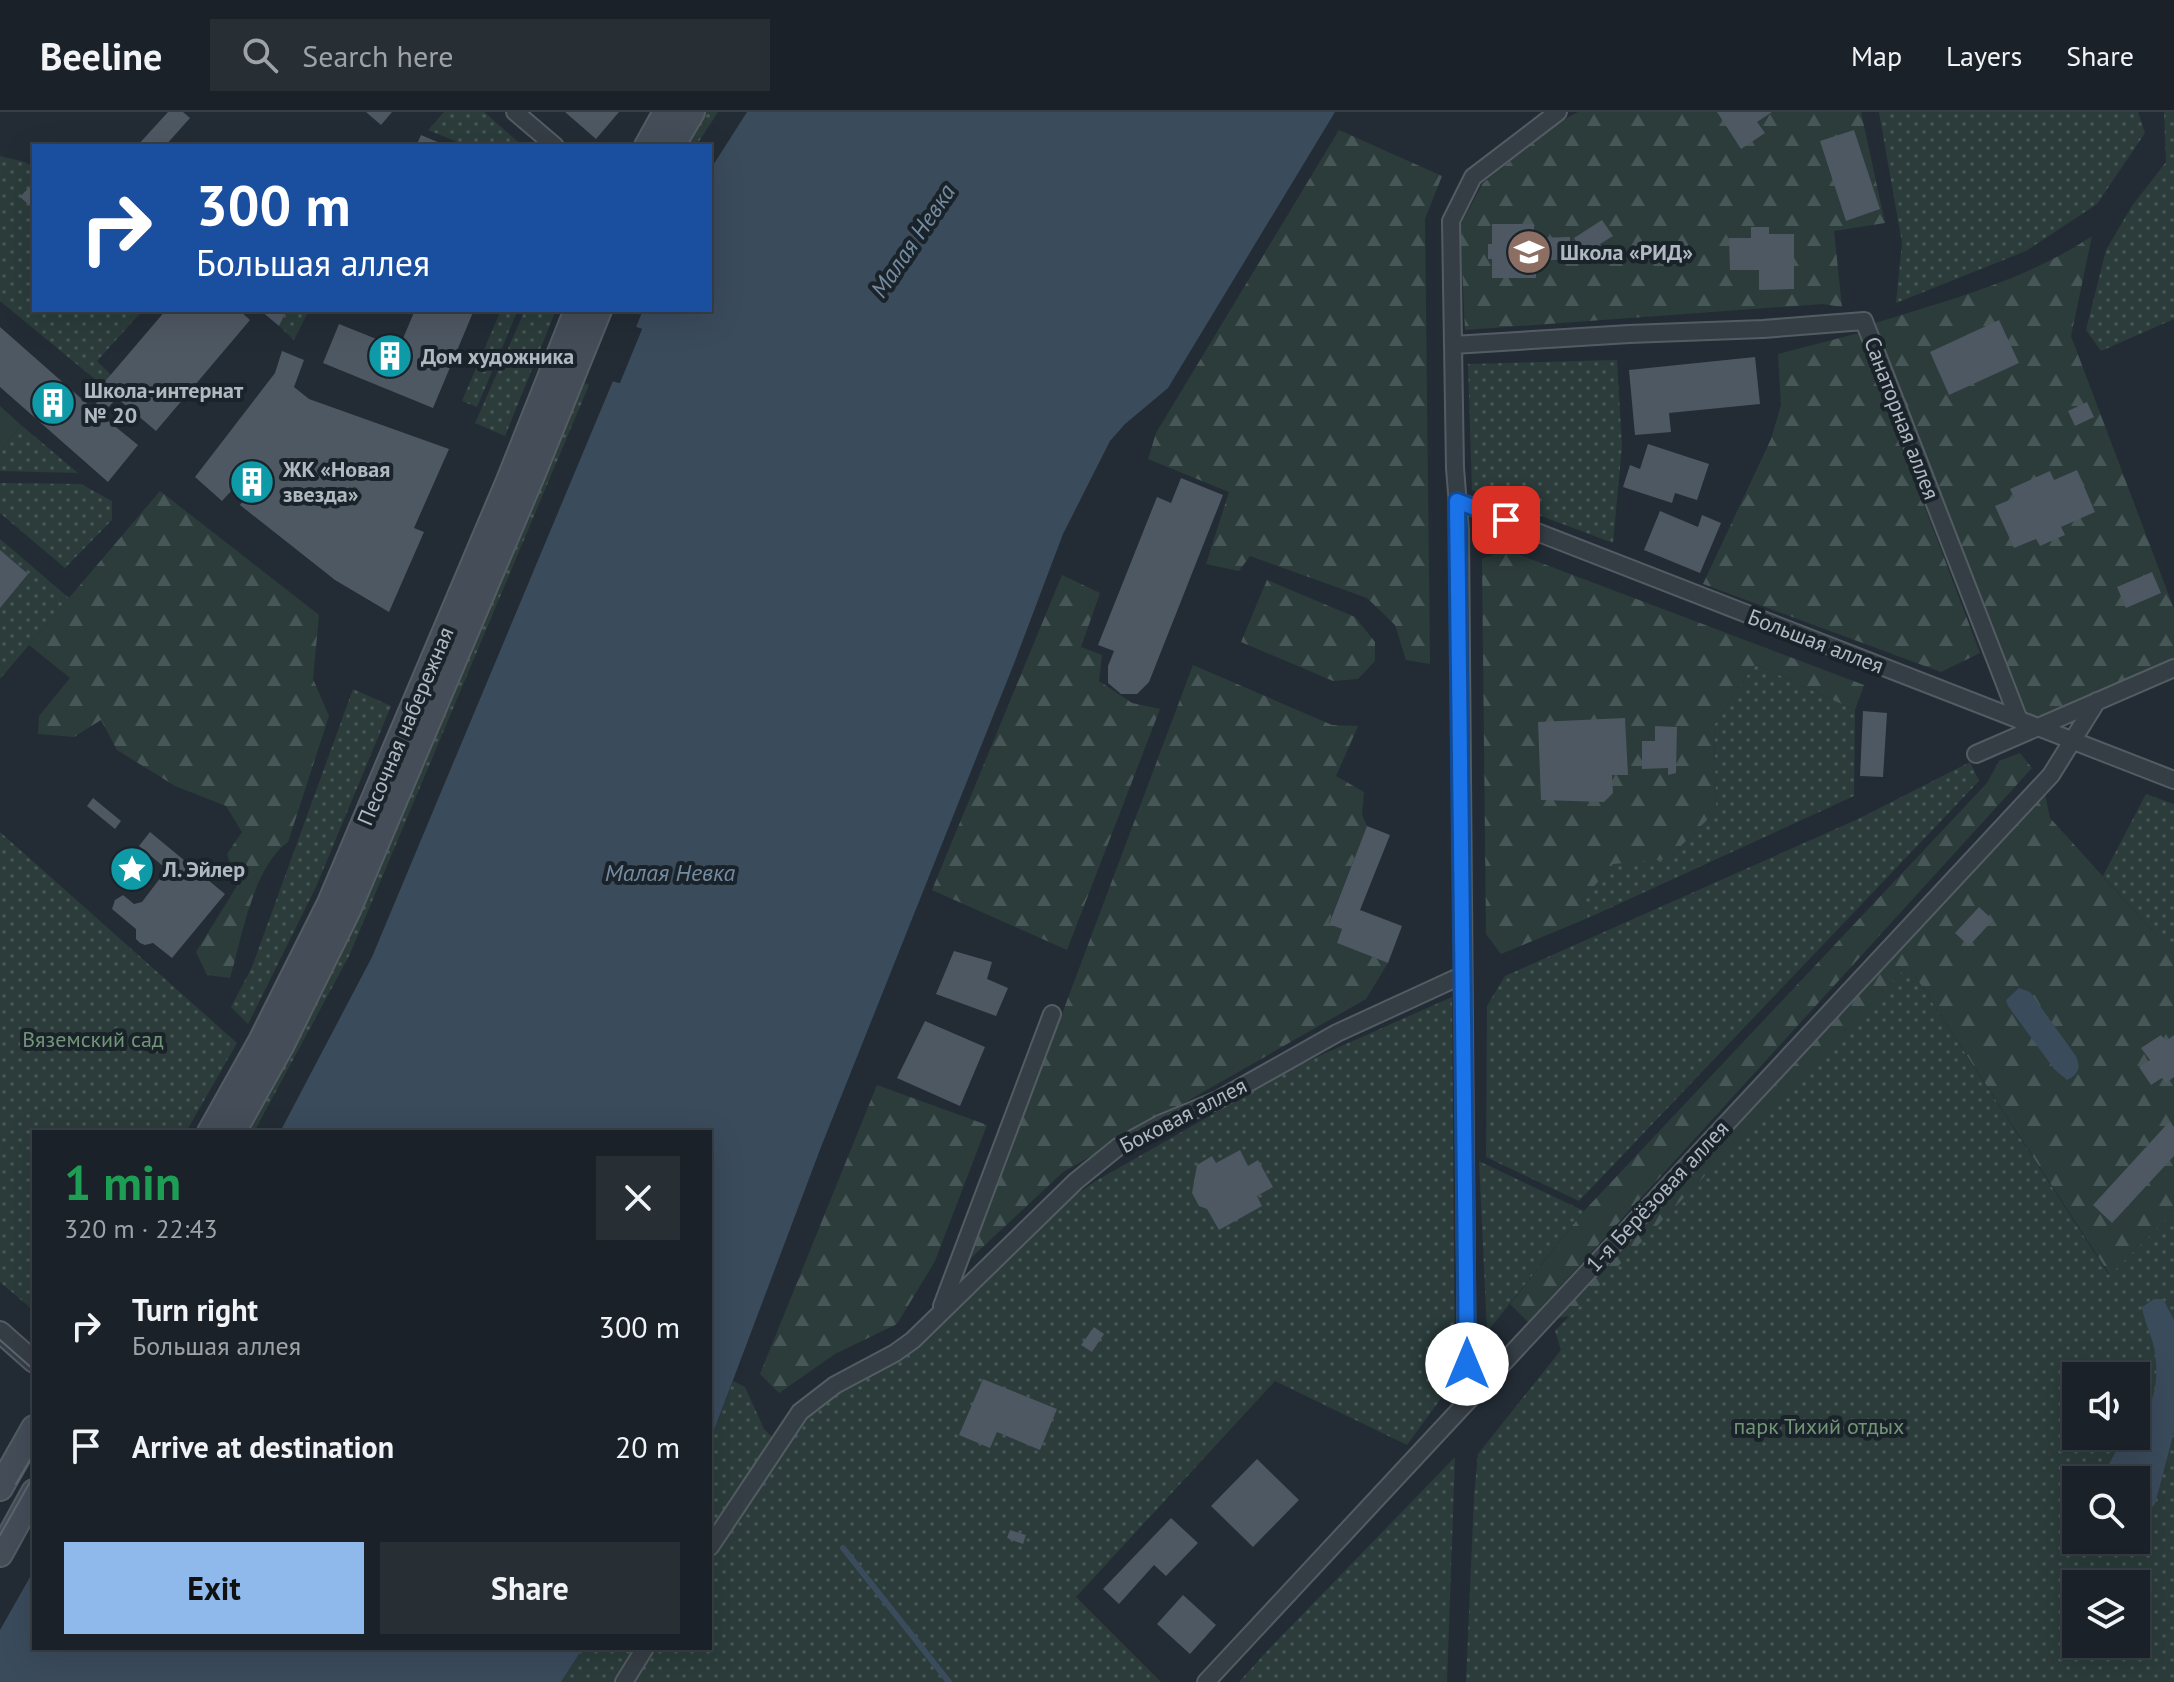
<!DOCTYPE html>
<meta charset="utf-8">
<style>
:root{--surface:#1a2128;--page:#272e34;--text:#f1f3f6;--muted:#9fa3a8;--line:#383e45;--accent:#8eb9ea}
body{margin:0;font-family:"PT Sans",sans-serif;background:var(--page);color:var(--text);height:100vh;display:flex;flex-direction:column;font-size:30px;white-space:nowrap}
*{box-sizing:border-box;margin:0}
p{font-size:26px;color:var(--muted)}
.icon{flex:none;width:44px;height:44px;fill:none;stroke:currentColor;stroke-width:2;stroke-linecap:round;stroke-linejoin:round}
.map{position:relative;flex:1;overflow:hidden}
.details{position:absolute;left:32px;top:1018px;width:680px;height:520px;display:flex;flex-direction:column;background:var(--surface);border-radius:0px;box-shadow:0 8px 32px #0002,0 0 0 2px var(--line)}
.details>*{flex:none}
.banner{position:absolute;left:32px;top:32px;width:680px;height:168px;border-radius:0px;box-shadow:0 8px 32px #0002,0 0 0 2px var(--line);background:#1a4fa0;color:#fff;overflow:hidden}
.fabs{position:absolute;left:2062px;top:1250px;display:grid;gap:16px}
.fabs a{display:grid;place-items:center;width:88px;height:88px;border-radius:0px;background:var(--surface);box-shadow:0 8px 32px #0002,0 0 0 2px var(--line);font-size:40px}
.pin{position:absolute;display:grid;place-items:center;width:68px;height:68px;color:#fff;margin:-34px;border-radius:16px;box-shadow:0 4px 12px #0006}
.me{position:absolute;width:88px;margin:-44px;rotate:0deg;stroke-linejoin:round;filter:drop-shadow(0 0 6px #0008)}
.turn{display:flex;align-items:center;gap:28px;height:168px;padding:0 32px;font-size:36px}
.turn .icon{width:104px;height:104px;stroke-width:2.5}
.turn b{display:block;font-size:56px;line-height:68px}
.round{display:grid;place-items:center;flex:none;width:84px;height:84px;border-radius:0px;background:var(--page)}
.head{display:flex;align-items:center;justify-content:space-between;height:136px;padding:0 32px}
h1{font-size:48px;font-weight:600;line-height:60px;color:#1e9e55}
.primary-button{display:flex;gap:16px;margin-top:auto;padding:16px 32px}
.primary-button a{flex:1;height:92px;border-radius:0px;background:var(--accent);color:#111;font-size:32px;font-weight:600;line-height:92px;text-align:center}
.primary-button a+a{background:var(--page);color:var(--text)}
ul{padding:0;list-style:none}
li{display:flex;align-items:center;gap:24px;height:120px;padding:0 32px}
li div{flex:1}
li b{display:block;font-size:30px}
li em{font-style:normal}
header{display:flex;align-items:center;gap:48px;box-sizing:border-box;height:112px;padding:0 40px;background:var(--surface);border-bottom:2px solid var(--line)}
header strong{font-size:38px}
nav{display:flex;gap:44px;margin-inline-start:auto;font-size:28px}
.search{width:560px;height:72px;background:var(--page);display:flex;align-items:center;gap:20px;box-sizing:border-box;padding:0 28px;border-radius:0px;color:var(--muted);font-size:30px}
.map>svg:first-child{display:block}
</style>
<header>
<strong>Beeline</strong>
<div class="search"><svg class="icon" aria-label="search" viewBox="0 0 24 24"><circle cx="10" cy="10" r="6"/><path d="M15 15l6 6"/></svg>Search here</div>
<nav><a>Map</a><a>Layers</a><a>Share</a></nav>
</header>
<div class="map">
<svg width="2174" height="1570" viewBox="0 0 2174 1570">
<defs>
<pattern id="grass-dots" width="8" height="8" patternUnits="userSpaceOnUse" patternTransform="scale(2)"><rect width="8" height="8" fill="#2b3c3b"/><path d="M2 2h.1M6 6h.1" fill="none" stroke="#475656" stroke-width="1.8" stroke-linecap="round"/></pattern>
<pattern id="forest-firs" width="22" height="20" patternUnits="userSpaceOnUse" patternTransform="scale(2)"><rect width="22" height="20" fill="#2b3c3b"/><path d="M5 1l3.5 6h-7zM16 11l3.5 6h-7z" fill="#475656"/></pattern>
</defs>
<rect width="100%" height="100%" fill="#232c35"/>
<path fill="url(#grass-dots)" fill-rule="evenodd" d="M444 0H484L523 34H467L428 18Z
M698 0H718L696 34H679Z
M1879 0H2138L2145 21 2097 92 2026 139 1896 191 1902 131Z
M2164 0H2174V207L2101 239 2086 218 2106 138 2132 94 2166 50Z
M0 44 25 50 34 55V70L21 85 34 97V198H143L97 249 111 263 102 273 0 189Z
M287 198H309L294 228 279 214Z
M501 198H518L477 295 462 289Z
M525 198H556L505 324 475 311Z
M1617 248 1622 334 1613 431 1472 378 1468 252Z
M580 269 589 273 349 844 254 1020H244L341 840Z
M21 313 78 361 0 359V340Z
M0 371 81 372 112 389V408L65 456 0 401Z
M0 427 69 486 0 567Z
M1755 552 1855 598 1854 684 1588 806 1580 791 1613 751 1668 747 1716 699 1714 613Z
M353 577 391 594 316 775 248 912 231 895 252 855Z
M1970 650 1979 669 1579 1089 1486 1045 1487 894 1505 864 1858 707Z
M2146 682 2174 692V843L2103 764Z
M0 720 237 931 186 1020H34V1199L0 1170Z
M1908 853 2109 1163 2174 1100V1570H1466L1474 1384 1478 1342 1561 1238 1555 1219ZM2076 1264H2136V1324H2076ZM2076 1368H2136V1428H2076ZM2076 1472H2136V1532H2076Z
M1452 885 1455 1267 1407 1333 1275 1269 1076 1485 1161 1570H632L654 1536H710V1449L796 1316 824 1288 863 1264 1060 1094 1094 1070 1301 952Z
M1479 1049 1584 1099 1487 1220Z
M733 1269 745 1275 764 1317 772 1325 710 1422V1330Z
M1455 1345 1447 1570H1239L1268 1538Z
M583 1536H636L614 1570H561Z"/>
<path fill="url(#forest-firs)" d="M1578 0H1861L1885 111 1834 119 1842 195 1823 192 1465 218 1460 114 1483 71 1558 11Z
M1339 18 1442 64 1425 107 1430 552 1406 548 1395 513 1367 486 1250 444 1239 459 1206 452 1229 380 1148 347 1156 321Z
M2092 124 2071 224 2174 497V546L2037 605 2025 599 1875 211C1949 188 2027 168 2092 124Z
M1859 221 1980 541 1941 560 1703 472 1771 327 1781 293 1778 242Z
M160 379 319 503 313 567 329 604 288 730C253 755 242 825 230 866L207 863 196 840 237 774 227 742 242 720 226 694 175 674 117 638 101 608 74 625 38 622 39 604 70 566 29 533Z
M1507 438 1864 573 1855 598 1755 552 1714 613 1716 699 1668 747 1613 752 1580 791 1588 806 1501 842 1486 822 1482 447Z
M1062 463 1100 481 1081 535 1102 543 1099 569 1132 591 1160 597 1067 838 932 778Z
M1267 468 1355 505 1375 530V549L1358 567 1333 569 1241 530Z
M1193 553 1332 613 1358 614 1336 664 1364 680 1362 703 1367 714 1329 811 1342 817 1337 831 1388 851 1366 887 1063 1060 970 1147Z
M2020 641 2032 656 1528 1210 1510 1192 1584 1099 1987 671 1999 649Z
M2045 682 2050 706 2174 843V1100L2110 1163 1908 853 1570 1204 1551 1207Z
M877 973 987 1013 935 1149 897 1212 835 1242 779 1281 760 1262Z"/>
<path fill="#2b3c3b" d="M0 294 21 313 0 340Z"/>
<path fill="#3a4b5c" d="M747 0H1335L1168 276 1125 312 1110 329 1063 422 1015 549 821 1035 710 1329V1020H280L372 845 613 269 619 271 642 217 636 215 643 198H710V58Z
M2019 876 2030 880 2076 944C2081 956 2079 962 2067 968L2054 957 2008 894 2006 888Z
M2154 1187H2163L2174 1208V1320L2155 1392 2136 1411V1368H2100L2124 1325 2136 1324V1314C2157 1293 2160 1259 2153 1231 2149 1218 2144 1208 2142 1195Z
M34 1458V1536H583L561 1570H0V1518Z"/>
<path fill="#232c35" d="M636 215 642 217 620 271 613 269 614 265 617 266 637 219 634 218Z"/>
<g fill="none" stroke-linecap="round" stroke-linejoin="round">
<path stroke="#3a4b5c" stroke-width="6" d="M843 1436 949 1570"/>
</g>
<path fill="#4e5863" d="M168 0H183L190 6 165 34H137Z
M366 0H392L381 13Z
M565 0H619L596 27Z
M1717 0H1772L1757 10 1765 21 1741 37Z
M1854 18 1880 97 1846 109 1820 29Z
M421 23 447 34H416Z
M34 70V97L20 85Z
M1602 108 1613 124 1584 142 1574 126Z
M1492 112H1534V126L1570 125V148H1536V166H1492V147H1488V132H1492Z
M1751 115H1769V122H1794V177L1759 178V158H1730L1729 126H1751Z
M166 198H239L250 208 156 319 117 286 101 303 138 333 108 370 0 275V215L92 296 108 278 102 273Z
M260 198H287L279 214Z
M415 198H474L433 296 323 251 339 212 399 236Z
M1999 208 2019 251 1949 283 1930 240Z
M282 239 304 248 294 275 309 287 449 337 414 416 424 420 389 500 335 468 240 393 246 384 234 376 222 389 195 365 275 261Z
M1755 245 1760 292 1669 301 1671 320 1635 323 1629 258Z
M2087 290 2094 305 2075 314 2068 299Z
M1648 332 1709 352 1697 388 1675 381 1672 391 1623 375 1630 353 1640 357Z
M2077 358 2095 400 2061 415 2065 423 2040 434 2036 427 2014 436 1995 394 2014 386 2010 377 2050 359 2054 368Z
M1181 366 1223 383 1149 570 1137 582H1121L1108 571V554L1114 539 1098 533 1157 385 1171 391Z
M1660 399 1698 415 1702 403 1721 411 1700 461 1644 438Z
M0 438 28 462 0 496Z
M2152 460 2161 481 2126 496 2117 475Z
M1863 599 1887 601 1883 665 1860 664Z
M1625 606 1628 663H1612L1613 681 1604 690 1541 688 1538 610Z
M1655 614 1677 615 1676 661 1668 663V656L1642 657V629H1655Z
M93 686 121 709 115 717 87 694Z
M1367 714 1390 723 1360 798 1402 814 1388 851 1337 831 1342 817 1329 812Z
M150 720 225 782 172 846 153 831 145 833 140 831 136 827V817L112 797 115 788 123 783 134 792 142 790 164 761V755L139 734Z
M1979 795 1993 808 1969 834 1955 821Z
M954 839 992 850 987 867 1008 876 996 904 936 882Z
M925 909 985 935 960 994 897 966Z
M2161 923 2166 929 2174 923V965L2166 971 2162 966 2151 973 2139 955 2150 948 2141 936Z
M2169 1010 2174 1015V1044L2112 1111 2093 1093Z
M1240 1038 1248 1054 1258 1048 1273 1075 1257 1084 1262 1094 1219 1118 1207 1097 1199 1094 1192 1081 1197 1053 1212 1044 1216 1051Z
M1094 1215 1104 1222 1092 1240 1081 1233Z
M983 1267 1057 1297 1040 1338 997 1320 990 1336 959 1323Z
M1257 1347 1299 1388 1253 1435 1211 1394Z
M1171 1406 1198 1431 1166 1464 1154 1453 1119 1492 1103 1477Z
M1010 1418 1026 1423 1023 1432 1007 1426Z
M1183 1483 1216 1513 1190 1542 1157 1512Z"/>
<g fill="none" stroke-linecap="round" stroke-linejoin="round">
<g stroke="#535c63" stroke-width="20">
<path id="minor" d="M515 0 555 34
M1453 233 1629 222 1763 217 1864 209 2019 608
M1457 389 2174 668
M1976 642 2174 556
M942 1194 1052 902
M1467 1287 1460 418 1455 356 1451 109 1473 65 1558 0
M710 1435 800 1300 835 1273 895 1241 913 1228 1076 1069 1118 1035 1160 1012 1218 988 1337 921 1463 863
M624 1570 645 1536
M1206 1570 2051 663 2097 589"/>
</g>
<g stroke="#535c63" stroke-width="24">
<path id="tertiary" d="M0 1220 34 1250"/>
</g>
<g stroke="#535c63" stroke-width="28">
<path id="secondary" d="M647 34 666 0
M672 34 692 0
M210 1020 261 929 330 791 508 371 577 198
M233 1020 281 934 348 798 533 361 599 198
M0 1376 34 1316
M0 1442 34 1380"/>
</g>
<use href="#minor" stroke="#363e45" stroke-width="16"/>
<use href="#tertiary" stroke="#363e45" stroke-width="20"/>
<use href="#secondary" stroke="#444d58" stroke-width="24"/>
<path stroke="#5c656f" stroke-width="2" d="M0 1228 34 1258
M16 1372 34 1341
M0 1423 34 1363"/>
</g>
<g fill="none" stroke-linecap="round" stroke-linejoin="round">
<g stroke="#114b97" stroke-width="20">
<path id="route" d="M1467 1252 1457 389 1506 408"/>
</g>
<use href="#route" stroke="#1a73e8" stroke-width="14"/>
</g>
<defs>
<g id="school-disc" transform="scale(2.3)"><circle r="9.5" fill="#8d6e63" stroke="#1b232a"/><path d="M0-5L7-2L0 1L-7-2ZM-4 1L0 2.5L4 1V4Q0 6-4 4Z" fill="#fff"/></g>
<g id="building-disc" transform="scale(2.3)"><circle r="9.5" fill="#0f9aa8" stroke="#1b232a"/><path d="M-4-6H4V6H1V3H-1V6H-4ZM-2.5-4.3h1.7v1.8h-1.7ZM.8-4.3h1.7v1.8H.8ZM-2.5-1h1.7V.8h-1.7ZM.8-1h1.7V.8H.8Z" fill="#fff"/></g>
<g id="sight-disc" transform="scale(2.3)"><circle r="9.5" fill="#0f9aa8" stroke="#1b232a"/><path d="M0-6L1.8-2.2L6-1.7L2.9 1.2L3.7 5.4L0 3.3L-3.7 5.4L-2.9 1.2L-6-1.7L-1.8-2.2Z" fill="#fff"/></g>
</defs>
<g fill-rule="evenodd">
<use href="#school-disc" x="1529" y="140"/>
<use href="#building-disc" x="390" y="244"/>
<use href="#building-disc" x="53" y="291"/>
<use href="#building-disc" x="252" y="370"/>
<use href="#sight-disc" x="132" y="757"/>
</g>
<g text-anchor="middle" stroke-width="8" stroke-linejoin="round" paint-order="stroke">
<g font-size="22" font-weight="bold" fill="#b0b9c2" stroke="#1b232a" text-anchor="start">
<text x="1560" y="148">Школа «РИД»</text>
<text x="421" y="252">Дом художника</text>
<text x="84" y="286">Школа-интернат<tspan x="84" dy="25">№ 20</tspan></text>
<text x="283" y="365">ЖК «Новая<tspan x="283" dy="25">звезда»</tspan></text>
<text x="163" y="765">Л. Эйлер</text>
</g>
<g font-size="22" fill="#b0b9c2" stroke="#1b232a">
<text transform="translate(1902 306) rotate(69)" y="8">Санаторная аллея</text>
<text transform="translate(1816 529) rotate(21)" y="8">Большая аллея</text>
<text transform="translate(405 614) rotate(-67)" y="8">Песочная набережная</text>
<text transform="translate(1183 1003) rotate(-27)" y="8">Боковая аллея</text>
<text transform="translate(1657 1084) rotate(-47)" y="8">1-я Берёзовая аллея</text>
</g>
<g font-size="22" fill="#729577" stroke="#1b232a">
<text x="93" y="935">Вяземский сад</text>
<text x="1819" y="1322">парк Тихий отдых</text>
</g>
<g font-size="24" font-style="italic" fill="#748ca2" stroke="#1b232a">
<text transform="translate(913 129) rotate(-56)" y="8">Малая Невка</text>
<text x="670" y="769">Малая Невка</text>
</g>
</g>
</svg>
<div class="fabs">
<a><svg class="icon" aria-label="sound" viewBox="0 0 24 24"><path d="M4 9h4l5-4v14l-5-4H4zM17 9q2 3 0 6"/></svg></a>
<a><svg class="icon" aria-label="search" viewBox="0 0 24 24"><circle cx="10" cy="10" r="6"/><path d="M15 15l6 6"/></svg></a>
<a><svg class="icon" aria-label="layers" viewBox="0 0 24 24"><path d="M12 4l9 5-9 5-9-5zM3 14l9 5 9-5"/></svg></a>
</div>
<div class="pin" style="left:1506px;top:408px;background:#d93025"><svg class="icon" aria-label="arrive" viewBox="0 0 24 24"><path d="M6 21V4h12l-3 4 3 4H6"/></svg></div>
<svg class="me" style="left:1467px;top:1252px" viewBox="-20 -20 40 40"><circle r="19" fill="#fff"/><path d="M0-13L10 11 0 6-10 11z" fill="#1a73e8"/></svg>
<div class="banner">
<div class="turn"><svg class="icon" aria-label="right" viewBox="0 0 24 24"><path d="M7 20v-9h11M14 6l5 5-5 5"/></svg><div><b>300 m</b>Большая аллея</div></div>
</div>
<section class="details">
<div class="head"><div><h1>1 min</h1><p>320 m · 22:43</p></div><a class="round"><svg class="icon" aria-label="close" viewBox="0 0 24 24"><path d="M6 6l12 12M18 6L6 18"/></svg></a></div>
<ul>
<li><svg class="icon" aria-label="right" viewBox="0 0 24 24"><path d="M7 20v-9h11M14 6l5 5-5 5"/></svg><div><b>Turn right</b><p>Большая аллея</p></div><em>300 m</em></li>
<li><svg class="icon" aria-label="arrive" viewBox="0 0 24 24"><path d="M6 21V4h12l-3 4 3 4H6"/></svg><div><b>Arrive at destination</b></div><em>20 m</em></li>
</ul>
<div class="primary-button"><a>Exit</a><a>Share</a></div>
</section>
</div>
